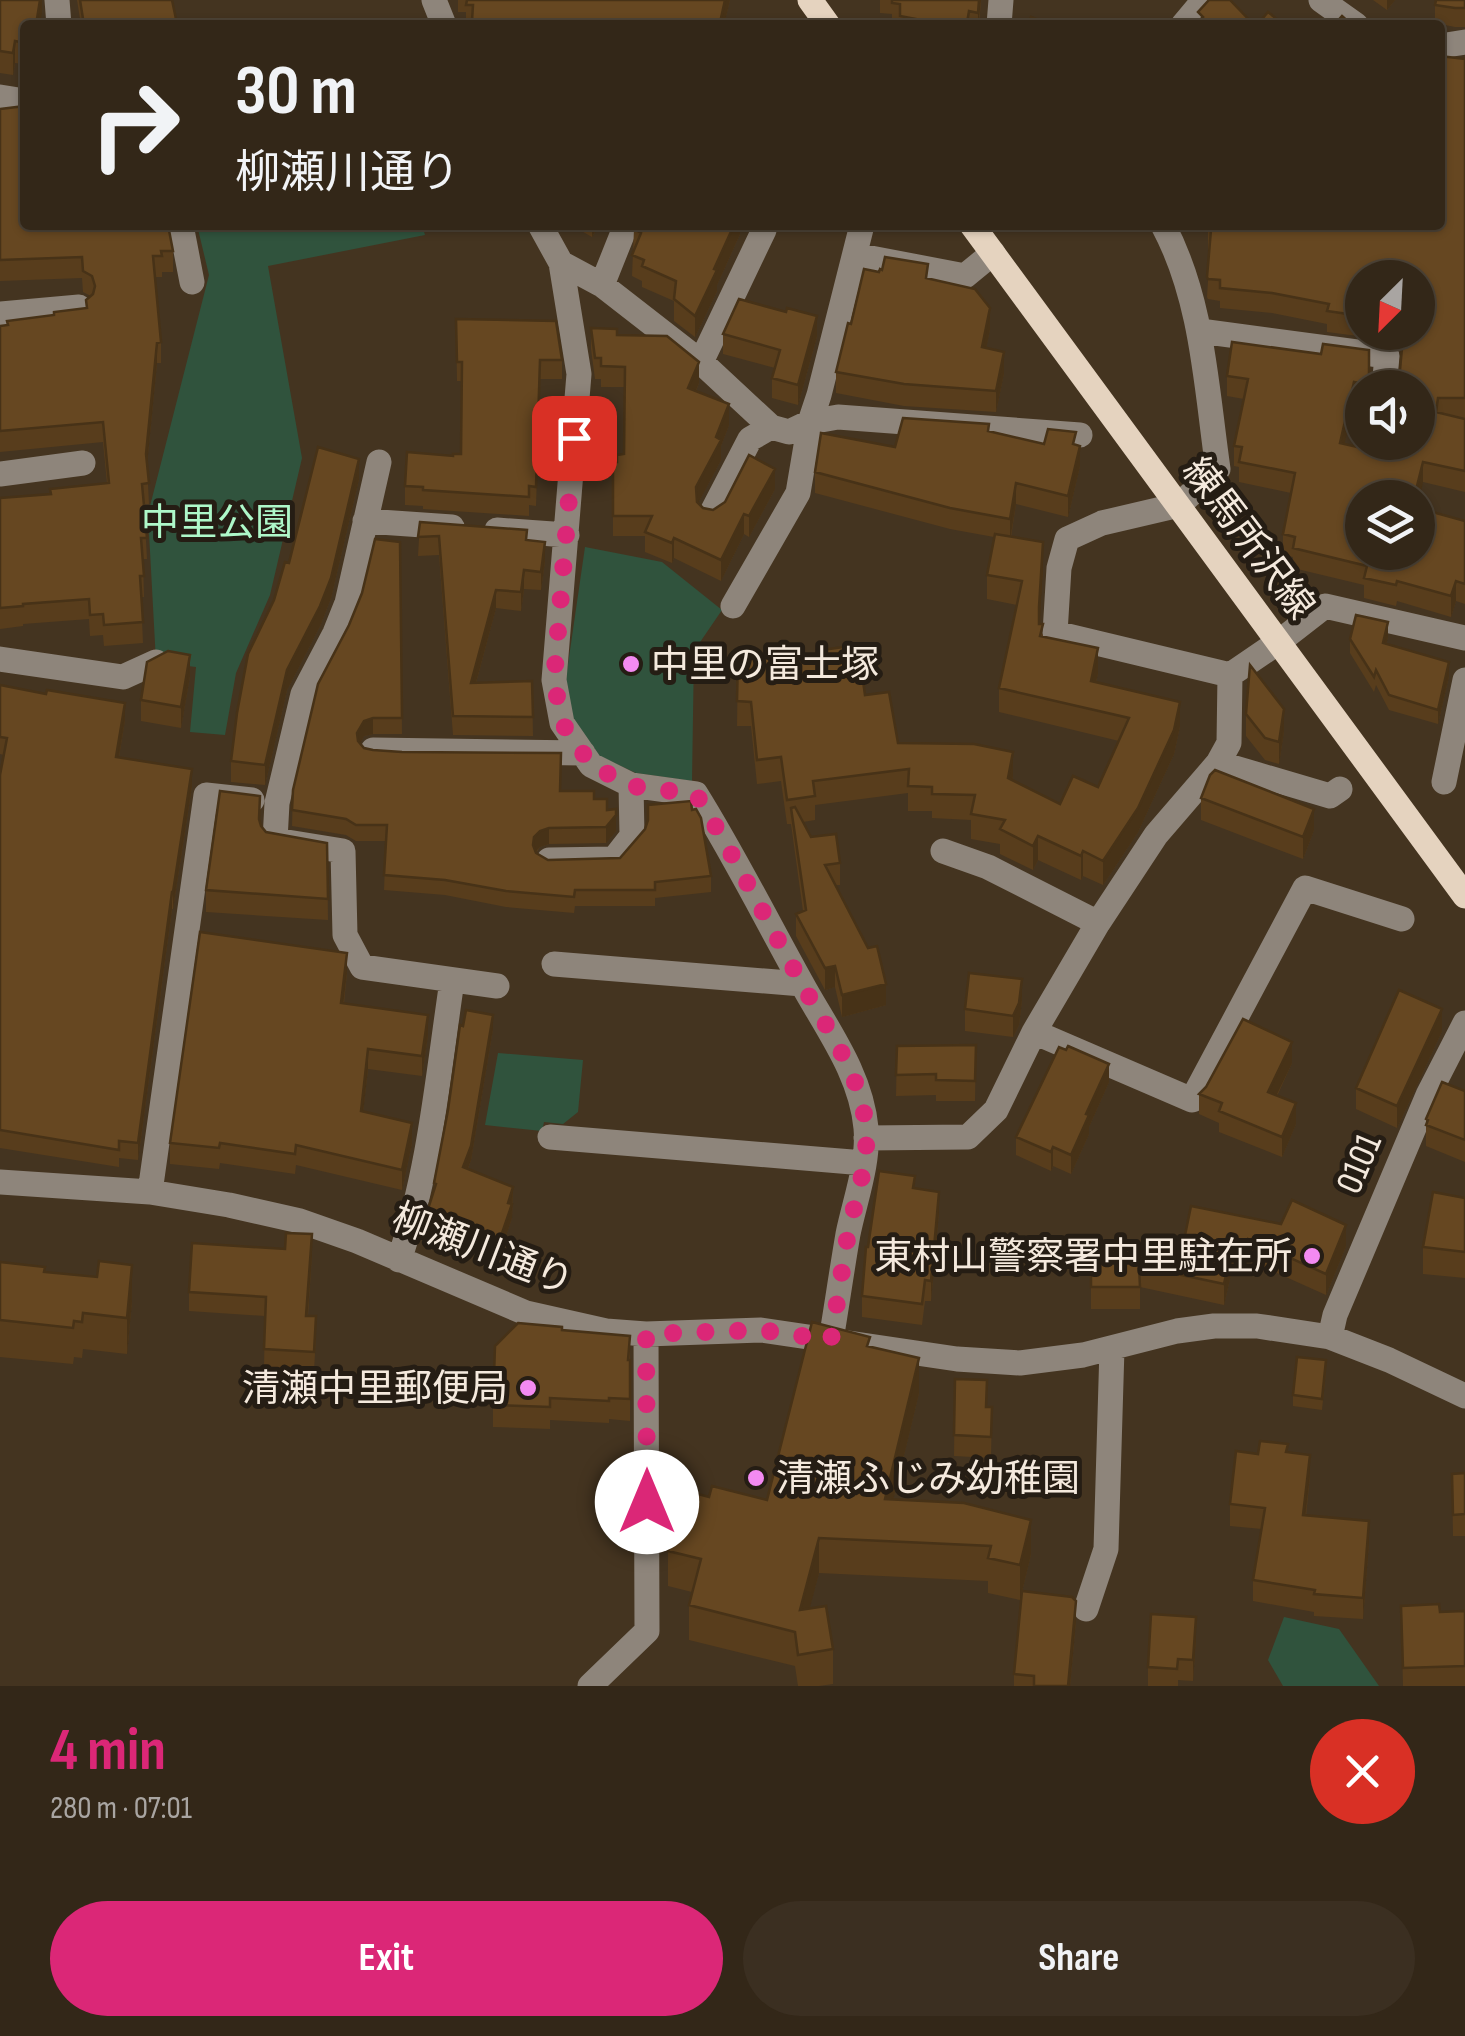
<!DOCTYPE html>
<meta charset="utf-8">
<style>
:root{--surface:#332718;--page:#3b2f21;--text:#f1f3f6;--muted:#a9a5a2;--line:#4e4437;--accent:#db2777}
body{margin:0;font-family:"Sofia Sans Condensed","Noto Sans JP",sans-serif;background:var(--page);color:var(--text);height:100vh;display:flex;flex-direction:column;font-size:38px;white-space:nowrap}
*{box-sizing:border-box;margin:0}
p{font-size:32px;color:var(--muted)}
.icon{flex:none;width:55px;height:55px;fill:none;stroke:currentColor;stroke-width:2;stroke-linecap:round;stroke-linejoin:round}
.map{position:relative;height:1686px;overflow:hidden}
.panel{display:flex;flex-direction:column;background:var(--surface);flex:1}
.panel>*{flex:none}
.top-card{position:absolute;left:20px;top:20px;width:1425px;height:210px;border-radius:10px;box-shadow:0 2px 8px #0004,0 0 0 2px var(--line);background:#332718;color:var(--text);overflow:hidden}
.needle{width:65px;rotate:204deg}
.tools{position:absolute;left:1345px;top:260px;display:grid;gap:20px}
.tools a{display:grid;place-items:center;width:90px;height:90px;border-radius:50%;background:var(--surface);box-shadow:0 2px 8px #0004,0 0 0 2px var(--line);font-size:50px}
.pin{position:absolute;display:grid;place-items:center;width:85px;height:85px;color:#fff;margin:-42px;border-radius:20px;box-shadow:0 5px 15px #0006}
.me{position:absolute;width:110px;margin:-55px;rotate:0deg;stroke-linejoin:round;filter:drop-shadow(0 0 8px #0008)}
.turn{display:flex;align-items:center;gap:35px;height:210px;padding:0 50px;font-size:45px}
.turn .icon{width:130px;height:130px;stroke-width:2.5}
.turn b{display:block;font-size:70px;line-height:85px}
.round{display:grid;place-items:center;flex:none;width:105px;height:105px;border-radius:52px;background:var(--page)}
.summary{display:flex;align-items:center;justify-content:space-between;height:170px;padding:0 50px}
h1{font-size:60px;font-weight:700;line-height:75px;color:var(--accent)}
.button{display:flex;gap:20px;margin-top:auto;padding:20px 50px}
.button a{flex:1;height:115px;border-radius:60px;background:var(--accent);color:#fff;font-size:40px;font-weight:700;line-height:115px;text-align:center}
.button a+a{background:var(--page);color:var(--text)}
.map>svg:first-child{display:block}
</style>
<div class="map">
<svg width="1465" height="1686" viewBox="0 0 1465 1686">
<rect width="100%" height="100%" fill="#443420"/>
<path fill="#30533d" d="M197 225H422L425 235 268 266 302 458 270 595 236 673 225 735 190 732 196 667 156 662 148 514 209 275Z
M585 547 662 562 722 610 694 651 692 781 636 773 597 755 571 719 566 678Z
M498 1053 583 1060 578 1112 563 1124 544 1122 542 1131 485 1125Z
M1284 1617 1339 1629 1379 1686H1283L1268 1660Z"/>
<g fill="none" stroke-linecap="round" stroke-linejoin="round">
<path stroke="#8e857b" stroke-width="25" d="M57 0 59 25
M434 0 444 25
M1321 0 1356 25
M999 25 1001 0
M1183 25 1204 0
M1440 46 1465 42
M0 97 25 101
M181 225 192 282
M540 225 561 263 579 374 554 680 562 723 591 765 631 785 696 794C734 855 766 919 801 982 826 1028 861 1073 866 1128 869 1163 855 1200 848 1234 842 1269 837 1304 831 1340
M1163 225C1203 300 1206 386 1218 469L1179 505 1102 523 1067 539 1059 568 1055 633 1230 675
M855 255 965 276 993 253
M561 263 602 285 701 362 771 427 789 432 810 422 838 417 1080 435
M602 285 626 225
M0 314 79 307
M1200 331 1387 356 1384 388
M701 362 764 230
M379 462 347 603 335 633 303 694 277 803 275 840 343 851 345 935 362 967 497 986
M0 474 83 463
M711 514 750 439 771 427
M365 521 452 527
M497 530 567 535
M733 606 798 493 810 422 819 395 862 225
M0 659 123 677 156 662
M373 750 583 753
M1218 763 1330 796 1340 789
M1444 782 1465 680
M943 851 988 867 1098 923
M549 860 614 859 632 836 631 785
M554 964 802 984
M1034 1032 1192 1100 1305 888 1402 919
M550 1137 864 1163
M866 1138 968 1137 996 1110 1034 1032 1098 923 1156 835 1218 763 1229 743 1230 675 1280 641 1325 606 1465 638
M0 1182 150 1192 229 1205 300 1221 357 1241 526 1313 606 1331 646 1334 761 1330 957 1359 1020 1363 1083 1355 1177 1331 1214 1326H1257L1330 1337 1389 1360 1465 1396
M150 1192 206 795 252 800
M399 1260C430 1171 438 1074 452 981
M1330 1337 1335 1315 1428 1095 1465 1023
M1086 1609 1106 1549 1112 1348
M590 1686 647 1631 646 1334"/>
<path stroke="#e5d3bf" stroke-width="25" d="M810 0 828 25
M972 225 1465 896"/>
</g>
<path fill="#583d1c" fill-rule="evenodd" d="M0 0H42V12L25 25V64L15 63 13 75 0 73Z
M77 0H172L176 25H81Z
M458 0H730L725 20 736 25H466V12H458Z
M880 0H981L979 25H900L892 23V14L880 13Z
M1373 0H1395L1387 10Z
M1465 0V27H1455L1435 23V5Z
M1465 59V492L1423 482 1362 498 1465 521V604L1456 601 1451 617 1397 601 1396 606 1364 598V585L1293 568V557L1283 555V534L1291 493 1239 482V467L1234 466V446L1244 399 1227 396V376L1369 374 1375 382 1383 384 1392 382 1400 370 1401 349 1396 343 1389 340 1327 332V324L1272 313 1220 308V301L1208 299 1207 297 1210 250H1208V230L1440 225ZM1362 278 1418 332H1362ZM1362 388H1418L1397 456 1344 444 1354 403 1362 404Z
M0 109 50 228 173 251V272H162V277H155L161 342V363H157L147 464 149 504H144L147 559H143L144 597H141L143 643 104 646 103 635 90 636 89 619 23 624V626L0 629V498L50 494 107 483 103 442 0 452V326L86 309 91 296 83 292 82 278 0 281Z
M571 225H609L606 231 599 226 592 237Z
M740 225V234L717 285V291L695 337 674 321V301L642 287V281L632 276 634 229Z
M879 272 928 279 990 329 986 348 1004 373 996 412 904 406 836 393V372L851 324Z
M456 319 562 360V379H540L536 506 529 505V516L423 509V506L405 505V486L453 456 461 454 462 381H457Z
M591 328 617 335 699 383 696 391 729 425 721 446V460L698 503 703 508 713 510 775 489 749 537 744 534 721 581 674 558 672 563 645 552V536H613V462H617L624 454 625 387H601V379H595L591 349Z
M723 334 817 336 798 405 772 398V378L775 368 723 354Z
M989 431 1044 444 1076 445 1080 466 1068 517 1016 504 1011 537 1043 567 1039 624 1043 636 1098 673 1096 682 1180 726 1174 754 1138 832 1103 885 1083 876 1081 880 1038 860 1033 870 1000 854V844L971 839V820L932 818V811H908V793L815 805V820L803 822 811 837 840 863V885H836L886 1005 842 1017 835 987 825 990 796 936V914L803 911 791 824H787L781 781 757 784 751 726H737L738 658 865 695 898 743 1013 776 1012 780 1060 804 1098 787 1119 741 999 712V688L1017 605 987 599V575L994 537 950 529 815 493V472L895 447Z
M359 479 331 598 320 626 287 690 265 785 231 782V761L274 600 289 563Z
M420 522 527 540 545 561 541 590 524 589 521 611 496 608 476 683 532 681 533 736 453 735 439 555 418 556Z
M400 542 402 734H373L364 736 360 743 364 748 594 799 607 810 616 831 606 843 549 844 540 847 536 853 548 860 620 858 711 876V892L655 898V906H575L574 913 506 907 445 895 384 890 386 841H356L346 835 292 826 293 790Z
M1388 637 1386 644 1449 676 1438 724 1389 710 1376 685 1374 692 1350 653V639Z
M190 676 181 728 141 721V700Z
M0 685 125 720 119 757 192 786 173 909H172L138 1160 119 1158V1167L0 1148V775L4 755 0 754Z
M1246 714 1284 731 1279 764 1265 760 1246 736Z
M1201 798 1314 830 1303 859 1201 820Z
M260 822 261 826 266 832 327 843 328 920 206 912V890Z
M347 973 344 1003 428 1035 422 1076 368 1069 363 1112 412 1143 402 1190 296 1165 295 1174 220 1163 219 1169 170 1164V1143Z
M1022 1000 1019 1025 1013 1037 965 1031V1009Z
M493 1029 471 1160 468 1169 513 1187 512 1218 500 1253 451 1236V1232L428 1223V1209L434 1191V1183Z
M1442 1031 1397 1128 1356 1109V1088Z
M976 1045 975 1101H936V1095L896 1096 897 1046Z
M1292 1063 1277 1096 1296 1124 1282 1157 1219 1132V1123L1199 1114V1094Z
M1109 1082 1089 1127V1134L1071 1174 1053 1166 1051 1171 1016 1155V1137Z
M1465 1091V1162L1426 1146V1119Z
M915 1188 939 1212 931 1301H925L922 1325 862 1317V1296L868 1247Z
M1465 1198V1278L1423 1274V1247Z
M1191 1206 1346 1246 1326 1295 1248 1260 1245 1272 1232 1270 1224 1305 1140 1287V1309H1091V1246L1183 1245Z
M312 1254 308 1316 316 1336 314 1371 264 1368 265 1316 189 1311V1292Z
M0 1262 45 1272 132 1301 127 1354 83 1349 82 1358 74 1357 73 1364 0 1357Z
M562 1330 630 1336V1421L609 1419V1423L550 1420V1429L493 1427V1405Z
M870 1346 919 1393 893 1500 1031 1554 1020 1600 988 1593V1581L819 1573 809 1609 833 1649V1684L819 1686H798L795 1666 689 1640V1605L692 1592 668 1586V1551L709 1497 767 1500Z
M1326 1371 1322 1410 1293 1406V1395Z
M955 1379 987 1407H992L991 1458 954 1456Z
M1288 1452 1310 1476 1306 1516 1369 1542 1363 1619 1314 1616V1612L1253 1601V1580L1262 1529 1230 1526V1504L1258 1454Z
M1465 1473V1536H1453L1452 1474Z
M1401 1606 1440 1612 1465 1611V1686H1403Z
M1076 1621 1070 1686H1014V1674Z
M1196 1638 1193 1681 1178 1680V1686H1148V1667Z"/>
<path fill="#473217" d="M40 0H42V12L40 25H36Z
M725 0H730L724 25 721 18Z
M979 0H981L978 25V13Z
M1387 0H1395L1387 10Z
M176 19V25H150Z
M15 41V63L13 75V53Z
M592 225H599L592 237Z
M734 225H740V234L717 285V291L695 337V316Z
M990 308V329L982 369V347Z
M817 316V336L798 405V385Z
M157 343V363L146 475V454Z
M1004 352V373L996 412V391Z
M699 362V383L688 409V388Z
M1354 382V403L1340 463V443Z
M729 404V425L721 446V460L696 507V487Z
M1080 446V466L1068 517V496Z
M359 459V479L331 598 320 626 287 690 265 785V765L287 670Z
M1423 462V482L1418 505V498H1414Z
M775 469V489L749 537V516Z
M1016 483V504L1010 540V519Z
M744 514V534L721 581V560Z
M674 538V558L672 563V543Z
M545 542V561L541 590V572Z
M1043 542V567L1039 632V607Z
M524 570V589L521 611V592Z
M1456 581V601L1451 617V596Z
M496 590V608L471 701V683Z
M1388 622V637L1383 658V643Z
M1098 648V673L1091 705V681Z
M190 655V676L181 728V707Z
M1449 662V676L1438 724V710Z
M1180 702V726L1174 754 1138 832 1103 885V861Z
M125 703V720L116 774V757Z
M1284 709V731L1279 764V742Z
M373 718V734L364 736 357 749V733L364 721Z
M1013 752V776L1008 802V778Z
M192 769V786L173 909V892Z
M1314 809V830L1303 859V837Z
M616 815V831L606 843V827Z
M549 828V844L540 847 534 853 533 845 534 837 540 831Z
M1038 836V860L1033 870V846Z
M1083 851V876L1081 880V856Z
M172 892V909L138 1160V1143Z
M347 953V973L341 1023V1003Z
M835 966V987L825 990V968Z
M1022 979V1000L1019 1025 1013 1037V1016Z
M886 984V1005L842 1017V995Z
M1442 1009V1031L1397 1128V1106Z
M428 1015V1035L422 1076V1056Z
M493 1015V1029L471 1160 463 1182V1167Z
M1292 1042V1063L1268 1113V1092Z
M368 1049V1069L361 1131V1111Z
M1109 1064V1082L1089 1127V1134L1071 1174V1155L1086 1114Z
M1296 1103V1124L1282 1157V1137Z
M412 1123V1143L402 1190V1170Z
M1053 1147V1166L1051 1171V1152Z
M513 1187 512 1218 500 1253V1239Z
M939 1192V1212L931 1301V1281Z
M1346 1225V1246L1326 1295V1274Z
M312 1234V1254L306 1335V1316Z
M1248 1239V1260L1245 1272V1251Z
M1232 1248V1270L1224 1305V1284Z
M132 1265V1301L127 1354V1318Z
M919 1358V1393L885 1534V1499Z
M1310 1455V1476L1303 1537V1515Z
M1031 1520V1554L1020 1600V1565Z
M1369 1521V1542L1363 1619V1598Z
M819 1538V1573L800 1645V1610Z
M1076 1601V1621L1070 1686H1068Z
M1196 1617V1638L1193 1681V1660Z"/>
<path fill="#664721" stroke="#473217" stroke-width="2.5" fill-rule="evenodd" d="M0 0H40L36 25H25V43L15 41 13 53 0 51Z
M80 0H172L176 19 150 25H84Z
M467 0H725L721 18 736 25H502L503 22 472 21 473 5H466Z
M892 0H979L978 13 969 11 967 23 960 21 959 25H947L900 16V4L892 3Z
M1209 0H1230L1254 25H1195L1203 17 1198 12Z
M1436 0H1465V8H1455L1435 5Z
M1268 12 1284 25H1257Z
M1342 16 1352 25H1334Z
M1031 17 1051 25H1028Z
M1440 56 1465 59V398H1438L1436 412 1465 419V471L1423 462 1414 498H1362V552H1418V508L1465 521V584L1456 581 1451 596 1397 581 1396 585 1364 578 1367 566 1293 548 1295 537 1283 534 1295 473 1239 462 1242 447 1234 446 1248 379 1227 376 1232 342 1321 354 1323 344 1369 350V374L1375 382 1383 384 1392 382 1400 370 1403 337 1402 332H1418V278H1362V316L1327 311 1329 304 1272 293 1220 288V280L1208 279 1207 277 1211 230H1208L1209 225H1440ZM1354 382 1391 388H1418V442H1399L1397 456 1340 443Z
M25 106V225H49L50 228 96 225H168L173 251H161L162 256H153L161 342 157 343 146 454 149 483 142 484 147 538H141L144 576H140L143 622 104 625 103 614 90 615 89 599 23 604V606L0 608V498L51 494 50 489 109 483 103 422 0 431V326L8 325 7 321 54 315V312L87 308 86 300 93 294 95 286 92 276 83 271 82 257 0 260V109Z
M635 225H734L714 269 717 270 695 316 674 299 676 281 642 266 644 260 632 255 641 233 634 229Z
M885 257 928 264 926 278 975 289 990 308 982 347 1004 352 996 391 904 384 836 372 848 323 851 324 864 269 879 272 880 269 882 270Z
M739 299 786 312 787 308 817 316 798 385 772 378 780 350 723 334Z
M456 319 556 321 562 360H540L536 487 529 486V497L423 490V487L405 486 407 452 453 456V454H461L462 362H457Z
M591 328 617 329V335L667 336 699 362 688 388 729 404 716 437 721 440 696 487 697 502 703 508 713 510 725 502 749 455 775 469 749 516 744 514 721 560 674 538 672 543 645 532 652 516H613V462H617V455L624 454 625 367 601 366V358H595Z
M903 418 989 424 988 431 1044 444 1048 429 1076 432 1073 444 1080 446 1068 496 1016 483 1010 519 950 508 815 472 821 433 895 447Z
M318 447 359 459 331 578 320 606 287 670 265 765 231 761 237 713 248 654 274 600 285 562 289 563Z
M420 522 527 530 526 540 545 542 541 572 524 570 521 592 496 590 471 683 532 681 533 717 453 716 439 536 418 537Z
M995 534 1043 542 1039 607V624H1043L1040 636 1098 648 1091 681 1180 702 1174 730 1138 808 1103 861 1083 851 1081 856 1038 836 1033 846 1000 829 1005 820 971 814 975 795 932 794V787L908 786 909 769 813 781 815 796 787 800 781 757 757 760 751 702 737 701 738 658H793L823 654 822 650 858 645 865 695 889 692 898 743 974 744 1013 752 1008 778 1060 804 1073 776 1098 787 1129 718 999 688 1022 581 987 575Z
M375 539 400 542 402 718H373L364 721 357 733 358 741 364 748 373 750 402 752 561 753 560 791H594V799H607V810L616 809V815L606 827 549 828 540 831 534 837 533 845 536 853 548 860 620 858 645 829 648 820V805L691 801 692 810 696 809 701 818 711 876 655 882V890H575L574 897 506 891 445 880 384 875 387 825H356L346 819 292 810 293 790 318 684 349 625 362 593Z
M1356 615 1388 622 1383 643 1449 662 1438 710 1389 695 1376 670 1374 677 1350 639Z
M168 651 190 655 181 707 141 700 147 662Z
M1250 665 1284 709 1279 742 1265 738 1246 714Z
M0 685 46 694 47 690 125 703 116 757 192 769 173 892H172L138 1143 119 1141V1150L0 1130V775L7 738 0 737Z
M1215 770 1314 809 1303 837 1201 798 1210 775Z
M220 791 260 796 259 819 261 826 266 832 327 843 328 899 206 890Z
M795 807 811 837 836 834 840 863 825 865 868 948 877 946 886 984 842 995 835 966 825 968 796 914 806 910 791 808Z
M200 932 347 953 341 1003 428 1015 422 1056 368 1049 361 1111 412 1123 402 1170 296 1145 295 1154 220 1143 219 1148 170 1143Z
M969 973 1022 979 1019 1003 1013 1016 965 1009Z
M1399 990 1442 1009 1397 1106 1356 1088Z
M466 1010 493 1015 471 1146 463 1167 513 1187 508 1203 512 1204 500 1239 451 1221 453 1218 428 1209 436 1184 434 1183 448 1110 460 1025 463 1026Z
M1243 1019 1292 1042 1268 1092 1296 1103 1282 1137 1219 1111 1222 1103 1199 1094 1206 1087Z
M976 1045 975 1081 936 1080V1074L896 1075 897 1046Z
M1068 1046 1109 1064 1086 1114 1089 1115 1071 1155 1053 1147 1051 1152 1016 1137 1059 1047 1066 1050Z
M1442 1082 1465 1091V1140L1426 1125 1428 1120 1426 1119Z
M879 1171 915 1176 913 1188 939 1192 931 1281 925 1280 922 1304 862 1296 866 1247H868Z
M1433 1192 1465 1198V1252L1423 1247Z
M1292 1200 1346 1225 1326 1274 1248 1239 1245 1251 1232 1248 1224 1284 1139 1266 1140 1287H1091V1246L1183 1245 1191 1206 1281 1224Z
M286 1233 312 1234 306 1316H316L314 1352 264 1349 266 1297 189 1292 192 1243 285 1249Z
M99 1261 132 1265 127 1318 83 1313 82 1322 74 1321 73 1328 0 1320V1262L45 1267 44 1272 97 1277Z
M812 1322 870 1337 867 1346 919 1358 885 1499 964 1503 1031 1520 1020 1565 988 1558 991 1546 819 1538 800 1610 826 1606 833 1649 798 1655 795 1632 689 1605 701 1559 668 1551 683 1490 709 1497 712 1486 767 1500Z
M518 1323 562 1327V1330L630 1336 628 1360H630V1399L609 1398V1401L550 1398V1407L493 1405 495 1346Z
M1297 1357 1326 1360 1322 1399 1293 1395Z
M955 1379 987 1380 986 1407H992L991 1437 954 1435Z
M1260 1441 1288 1444 1286 1452 1310 1455 1303 1515 1369 1521 1363 1598 1314 1594 1315 1590 1253 1580 1265 1508 1230 1504 1236 1451 1258 1454Z
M1465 1473V1514L1453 1515 1452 1474Z
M1022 1591 1072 1597 1076 1601 1068 1686H1034V1676L1014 1674Z
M1439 1604 1440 1612 1465 1611V1666L1403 1668 1401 1606Z
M1151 1614 1196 1617 1193 1660 1178 1659 1177 1669 1148 1667Z"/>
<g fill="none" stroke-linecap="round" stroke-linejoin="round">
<path stroke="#db2777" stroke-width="18" stroke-dasharray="0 32.4" d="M574 438 554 680 562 723 591 765 631 786 696 794C734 855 766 919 801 982 826 1028 861 1073 866 1128 869 1163 855 1200 848 1234 842 1269 837 1304 831 1340L761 1330 646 1334 647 1502"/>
</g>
<g fill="#f38af1" stroke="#251d14" stroke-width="4">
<circle cx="631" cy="664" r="10"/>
<circle cx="1312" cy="1256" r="10"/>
<circle cx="528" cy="1388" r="10"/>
<circle cx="756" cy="1478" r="10"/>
</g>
<g text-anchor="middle" stroke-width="10" stroke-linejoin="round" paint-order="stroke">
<g font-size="38" fill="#aef8c9" stroke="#251d14">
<text x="217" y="535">中里公園</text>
</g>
<g font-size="38" fill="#f4e9dd" stroke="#251d14">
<text transform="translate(1249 538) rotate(53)" y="13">練馬所沢線</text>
<text transform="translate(1358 1163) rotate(-67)" y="13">0101</text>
<text transform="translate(483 1249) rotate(21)" y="13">柳瀬川通り</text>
</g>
<g font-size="38" fill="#f4e9dd" stroke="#251d14" text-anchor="start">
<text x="651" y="677">中里の富士塚</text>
<text x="1292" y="1269" text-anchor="end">東村山警察署中里駐在所</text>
<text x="508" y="1401" text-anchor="end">清瀬中里郵便局</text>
<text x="776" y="1491">清瀬ふじみ幼稚園</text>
</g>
</g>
</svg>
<div class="tools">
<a><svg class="needle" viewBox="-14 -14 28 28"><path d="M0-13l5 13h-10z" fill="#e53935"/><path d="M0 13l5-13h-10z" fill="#a9a5a2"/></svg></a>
<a><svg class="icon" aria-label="sound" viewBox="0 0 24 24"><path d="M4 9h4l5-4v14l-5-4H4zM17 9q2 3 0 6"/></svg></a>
<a><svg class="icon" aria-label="layers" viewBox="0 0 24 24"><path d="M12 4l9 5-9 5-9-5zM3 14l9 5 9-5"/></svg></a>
</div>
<div class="pin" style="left:574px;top:438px;background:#d93025"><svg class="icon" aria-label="arrive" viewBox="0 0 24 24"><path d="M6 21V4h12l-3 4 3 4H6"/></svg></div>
<svg class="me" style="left:647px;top:1502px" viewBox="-20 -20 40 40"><circle r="19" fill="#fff"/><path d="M0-13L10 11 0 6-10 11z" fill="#db2777"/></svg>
<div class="top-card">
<div class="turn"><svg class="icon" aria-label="right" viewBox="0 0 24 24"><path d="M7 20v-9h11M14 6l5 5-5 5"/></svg><div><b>30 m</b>柳瀬川通り</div></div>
</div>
</div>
<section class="panel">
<div class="summary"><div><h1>4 min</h1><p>280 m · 07:01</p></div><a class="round" style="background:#d93025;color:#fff"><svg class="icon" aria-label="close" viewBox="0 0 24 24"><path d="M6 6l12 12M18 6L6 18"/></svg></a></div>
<div class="button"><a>Exit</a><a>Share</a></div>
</section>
